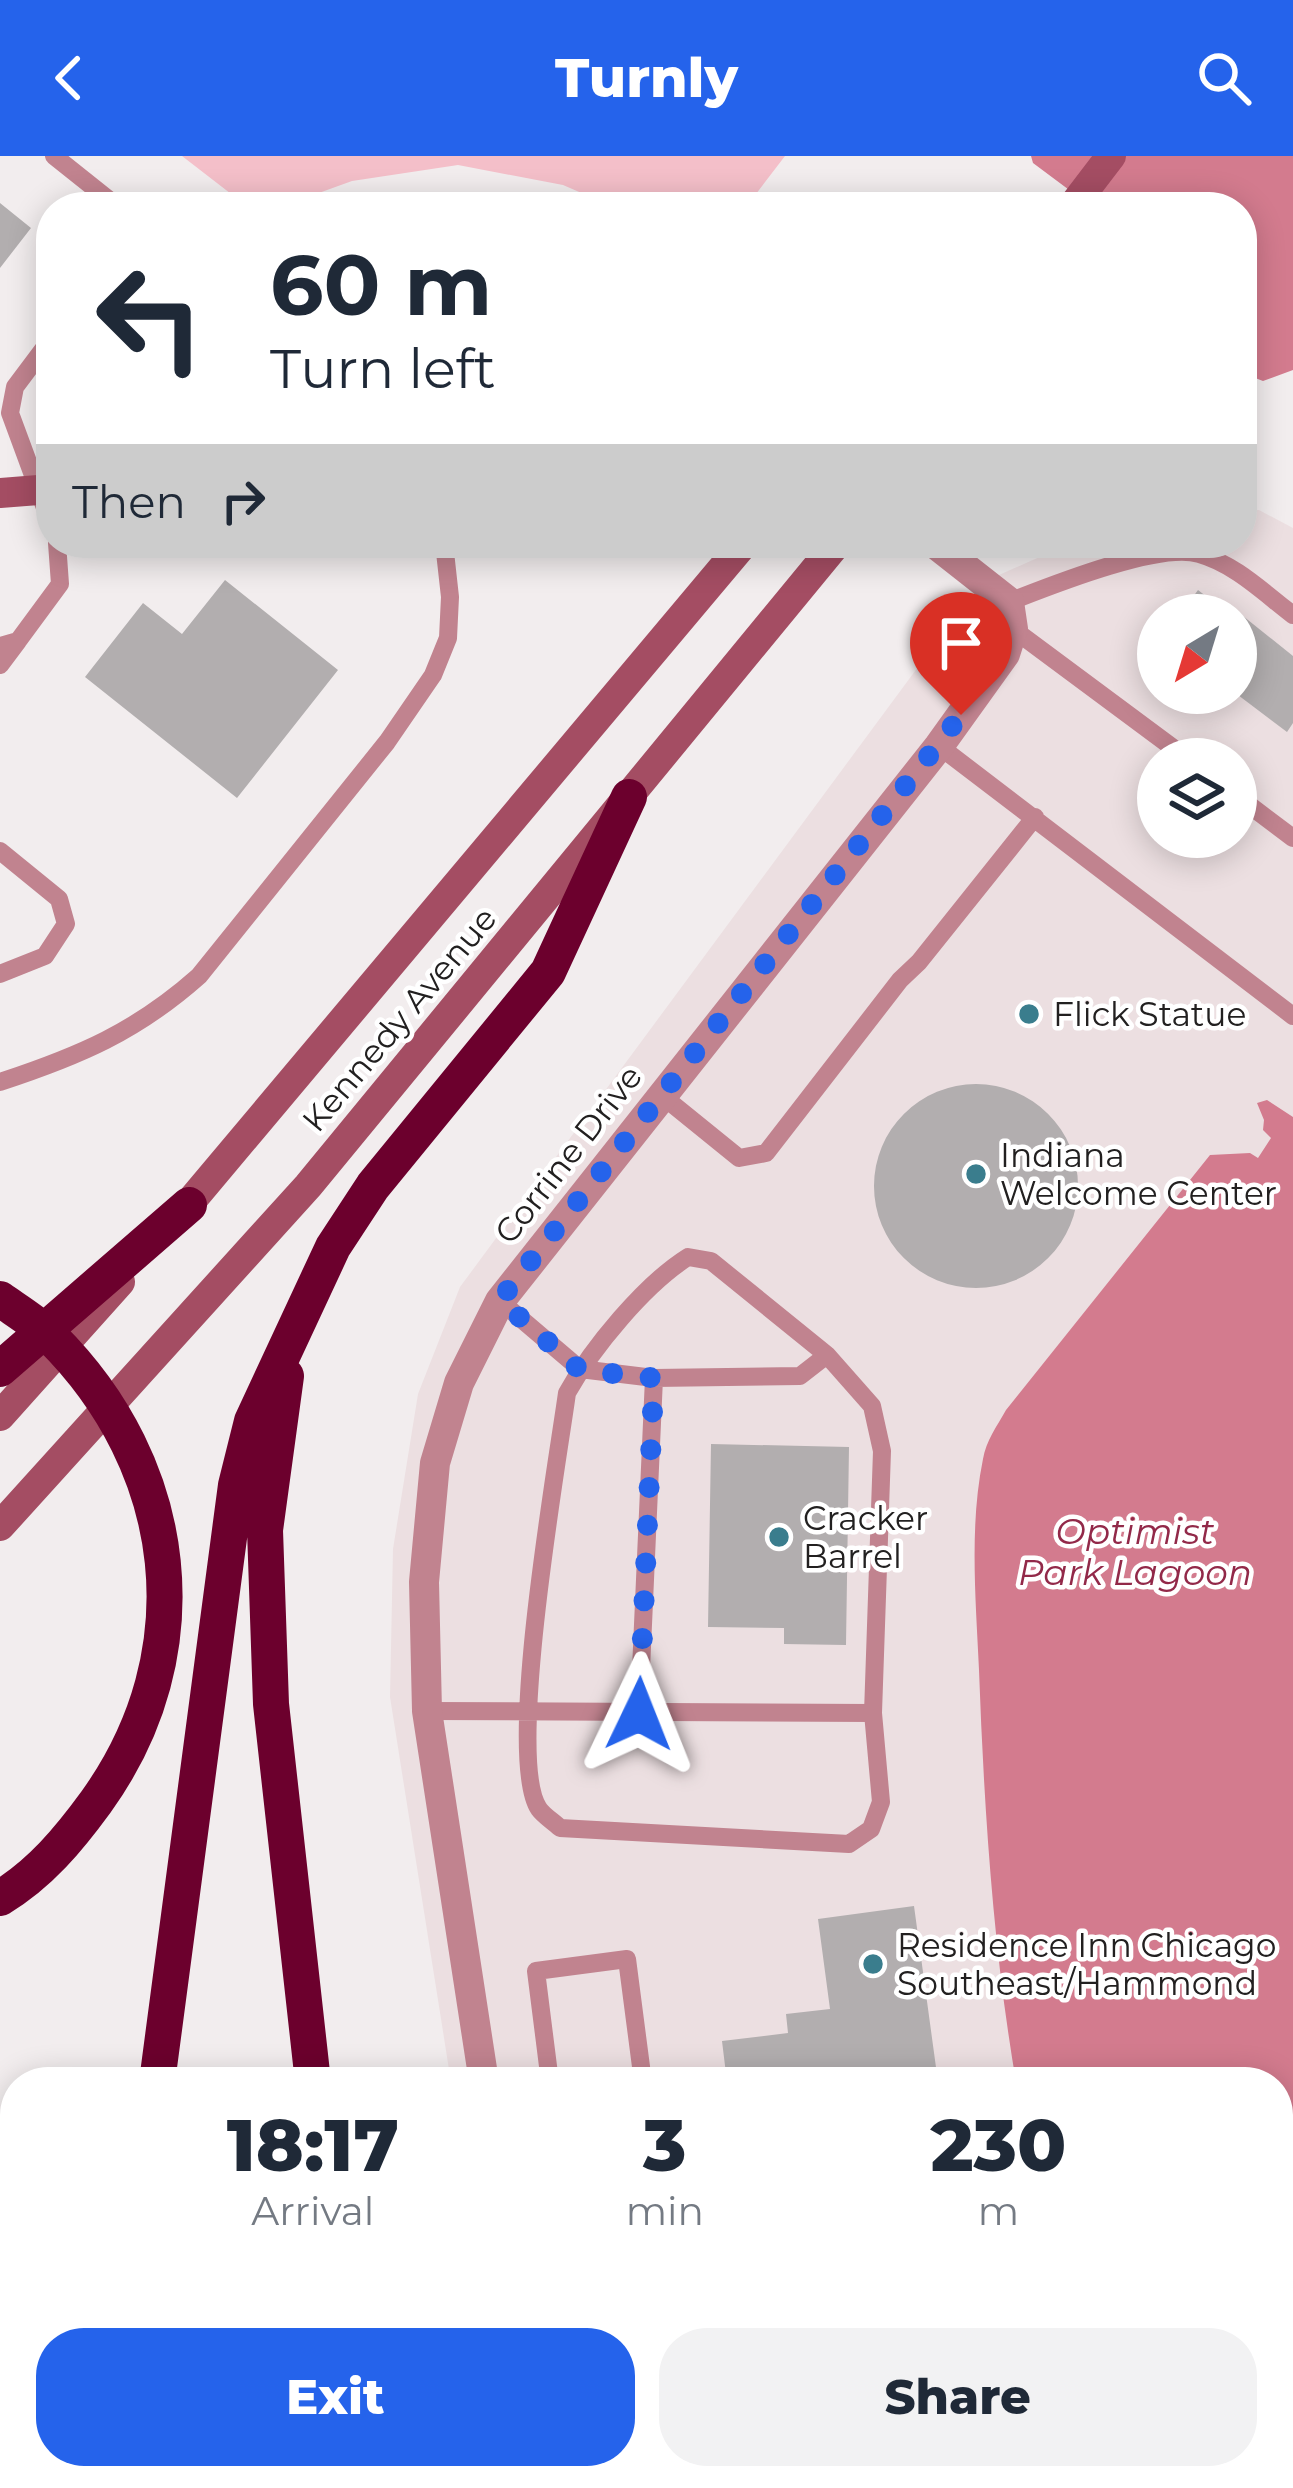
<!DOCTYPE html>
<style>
:root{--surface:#fff;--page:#f2f2f3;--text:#1f2937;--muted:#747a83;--accent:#2563eb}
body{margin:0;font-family:Montserrat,sans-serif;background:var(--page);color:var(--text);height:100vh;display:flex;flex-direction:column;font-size:45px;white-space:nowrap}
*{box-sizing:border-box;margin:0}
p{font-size:39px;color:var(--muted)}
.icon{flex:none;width:66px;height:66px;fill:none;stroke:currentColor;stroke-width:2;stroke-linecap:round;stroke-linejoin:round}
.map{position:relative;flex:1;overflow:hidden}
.drawer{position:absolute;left:0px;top:1911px;width:1293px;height:423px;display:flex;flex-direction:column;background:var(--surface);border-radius:48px 48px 0 0;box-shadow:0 6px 30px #0003}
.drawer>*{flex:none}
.banner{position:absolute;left:36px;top:36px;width:1221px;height:366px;border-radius:48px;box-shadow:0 6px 30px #0003;background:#fff;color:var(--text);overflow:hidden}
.needle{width:78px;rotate:218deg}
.tools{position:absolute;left:1137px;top:438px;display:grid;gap:24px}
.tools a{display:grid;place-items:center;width:120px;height:120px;border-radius:50%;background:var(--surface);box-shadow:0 6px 30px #0003;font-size:60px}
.pin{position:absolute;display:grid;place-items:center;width:102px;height:102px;color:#fff;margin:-123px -51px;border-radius:50% 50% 50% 0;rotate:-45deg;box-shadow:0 0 12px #0007}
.pin .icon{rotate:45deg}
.me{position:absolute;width:132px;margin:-66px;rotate:2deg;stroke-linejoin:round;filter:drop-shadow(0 0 9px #0008)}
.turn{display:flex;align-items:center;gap:42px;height:252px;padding:0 36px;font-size:54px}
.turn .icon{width:156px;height:156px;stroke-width:2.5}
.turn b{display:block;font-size:84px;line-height:102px}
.then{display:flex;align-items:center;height:114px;padding:0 36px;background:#0003;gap:24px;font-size:45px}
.eta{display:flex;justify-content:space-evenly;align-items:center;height:204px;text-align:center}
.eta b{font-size:72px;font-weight:800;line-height:84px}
.primary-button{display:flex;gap:24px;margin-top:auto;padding:24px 36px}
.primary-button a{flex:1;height:138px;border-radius:48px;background:var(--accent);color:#fff;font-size:48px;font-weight:800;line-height:138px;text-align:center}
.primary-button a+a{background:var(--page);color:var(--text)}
header{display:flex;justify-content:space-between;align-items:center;height:156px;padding:0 36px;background:var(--accent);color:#fff;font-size:54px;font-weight:800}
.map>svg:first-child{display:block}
</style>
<header><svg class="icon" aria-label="back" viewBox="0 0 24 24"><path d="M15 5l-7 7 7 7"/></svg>Turnly<svg class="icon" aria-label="search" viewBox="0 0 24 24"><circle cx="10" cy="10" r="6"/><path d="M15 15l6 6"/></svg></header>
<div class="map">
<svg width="1293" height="2332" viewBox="0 0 1293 2332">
<rect width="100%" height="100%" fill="#f2edee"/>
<path fill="#ecdfe1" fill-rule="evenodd" d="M1259 354 1293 372V1017L1018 1926H451L390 1541 393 1393 418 1238 460 1131 935 488 999 419 1071 387H1242V355ZM1158 459H1236V537H1158ZM1158 603H1236V681H1158Z
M518 2319H1192L1194 2332H520Z"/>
<path fill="#f4bfc9" d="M182 0H785L746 51H614L563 29 458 9 352 25 280 51H248Z"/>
<path fill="#d37b8e" d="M1031 0H1293V214L1263 225 1242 217V51H1092L1033 7Z
M1267 944 1293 961V2332H1176L1169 2319H1278V1926H1016C993 1791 984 1651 979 1514 976 1446 969 1371 983 1303 986 1285 997 1270 1006 1254L1210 999 1250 997 1258 1002 1271 982 1263 974 1264 964 1257 947Z"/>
<path fill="#b2aeaf" d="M0 47 31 72 0 112Z
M225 424 338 514 237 642 85 521 143 447 182 478Z
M1198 434 1229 458 1233 452 1293 500V567L1287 576 1238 539 1241 534 1236 531V459H1180Z
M874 1030a102 102 0 1 1 204 0a102 102 0 1 1-204 0Z
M711 1288 849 1291 846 1489 784 1488V1472L708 1471Z
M914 1750 938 1926H727L722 1885 788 1877 786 1858 830 1853 818 1763Z
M1049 2319 1070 2332H1022L1031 2320 1041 2329Z"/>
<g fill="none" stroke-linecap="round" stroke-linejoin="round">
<path stroke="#c1838f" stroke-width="18" d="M54 0 118 51
M51 183 15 231 10 257 51 368
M1009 446C1050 430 1159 386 1199 398 1235 408 1264 437 1293 459
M1013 473 1188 603
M0 490 18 485 60 428 57 387
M0 509 18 485
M939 590 1293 860
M1236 639 1293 682
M0 695 59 743 66 768 45 800 0 818
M0 926C79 900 136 876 199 820L387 586 433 519 448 482 450 441 444 387
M660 938 739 1002 766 997 900 824 919 806 1035 661
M688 1101 711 1105 827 1199 872 1250 882 1295 873 1557 881 1646 871 1673 849 1688 560 1672C554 1666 544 1660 539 1653 505 1603 557 1310 567 1237 592 1192 645 1128 688 1101Z
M500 1145 580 1213 654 1222 800 1220 827 1199
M427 1555 873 1557
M639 1558 654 1222
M550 1926 536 1815 627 1803 643 1926
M788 2332 799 2319
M915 2332 925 2319"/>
<path stroke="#c1838f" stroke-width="30" d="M484 1926 427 1555 424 1426 435 1307 459 1227 500 1145 939 590 1005 498 1013 473 1009 446 934 387
M544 2319 546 2332"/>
<path stroke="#a44d63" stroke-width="30" d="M1072 51 1111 0
M0 337 51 333
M176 1063 744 387
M0 1260 120 1126
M0 1370 308 1030 837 387"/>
<path stroke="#6c002d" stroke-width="36" d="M0 1143C17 1155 37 1167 51 1181 181 1310 204 1496 96 1646 69 1683 40 1718 0 1742
M0 1213 189 1049
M286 1220 265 1374 271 1548 313 1926
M157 1926 236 1329 252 1265 333 1091 373 1030 548 816 629 641
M360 2319 362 2332
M100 2332 102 2319"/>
</g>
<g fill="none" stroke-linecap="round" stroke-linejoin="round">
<path stroke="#2563eb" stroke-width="21" stroke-dasharray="0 37.8" d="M639 1558 654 1222 580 1214 500 1144 961 559"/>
</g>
<g fill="#3a7d8d" stroke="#fff" stroke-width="4.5">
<circle cx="1029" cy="858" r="12"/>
<circle cx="976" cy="1018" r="12"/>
<circle cx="779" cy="1381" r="12"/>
<circle cx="873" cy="1808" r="12"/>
</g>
<g text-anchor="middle" stroke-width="9" stroke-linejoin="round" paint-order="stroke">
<g font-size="33" fill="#222020" stroke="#fff" text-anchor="start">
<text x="1053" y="870">Flick Statue</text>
<text x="1000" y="1011">Indiana<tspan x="1000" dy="38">Welcome Center</tspan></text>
<text x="803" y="1374">Cracker<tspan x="803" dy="38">Barrel</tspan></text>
<text x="897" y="1801">Residence Inn Chicago<tspan x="897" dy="38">Southeast/Hammond</tspan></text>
</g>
<g font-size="33" fill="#222020" stroke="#fff">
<text transform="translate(399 863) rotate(-50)" y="12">Kennedy Avenue</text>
<text transform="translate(568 998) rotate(-52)" y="12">Corrine Drive</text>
</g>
<g font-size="36" font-style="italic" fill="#922949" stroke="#fff">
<text x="1135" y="1388">Optimist<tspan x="1135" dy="41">Park Lagoon</tspan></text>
</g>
</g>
</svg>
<div class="tools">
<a><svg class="needle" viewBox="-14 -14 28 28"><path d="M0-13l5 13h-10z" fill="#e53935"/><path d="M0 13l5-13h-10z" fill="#747a83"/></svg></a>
<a><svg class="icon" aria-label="layers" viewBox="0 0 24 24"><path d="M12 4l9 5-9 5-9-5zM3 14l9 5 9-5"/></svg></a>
</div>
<div class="pin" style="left:961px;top:559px;background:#d93025"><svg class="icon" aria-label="arrive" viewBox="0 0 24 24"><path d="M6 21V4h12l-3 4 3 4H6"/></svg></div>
<svg class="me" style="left:639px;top:1558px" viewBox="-20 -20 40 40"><path d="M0-17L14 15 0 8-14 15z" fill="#2563eb" stroke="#fff" stroke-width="4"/></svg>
<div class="banner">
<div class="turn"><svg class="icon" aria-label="left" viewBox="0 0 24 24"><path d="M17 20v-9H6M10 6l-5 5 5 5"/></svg><div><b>60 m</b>Turn left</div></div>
<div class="then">Then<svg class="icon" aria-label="right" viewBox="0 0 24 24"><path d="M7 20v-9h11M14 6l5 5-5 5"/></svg></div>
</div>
<section class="drawer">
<div class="eta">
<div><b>18:17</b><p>Arrival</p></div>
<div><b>3</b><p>min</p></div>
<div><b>230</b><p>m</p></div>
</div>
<div class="primary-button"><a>Exit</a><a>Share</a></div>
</section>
</div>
